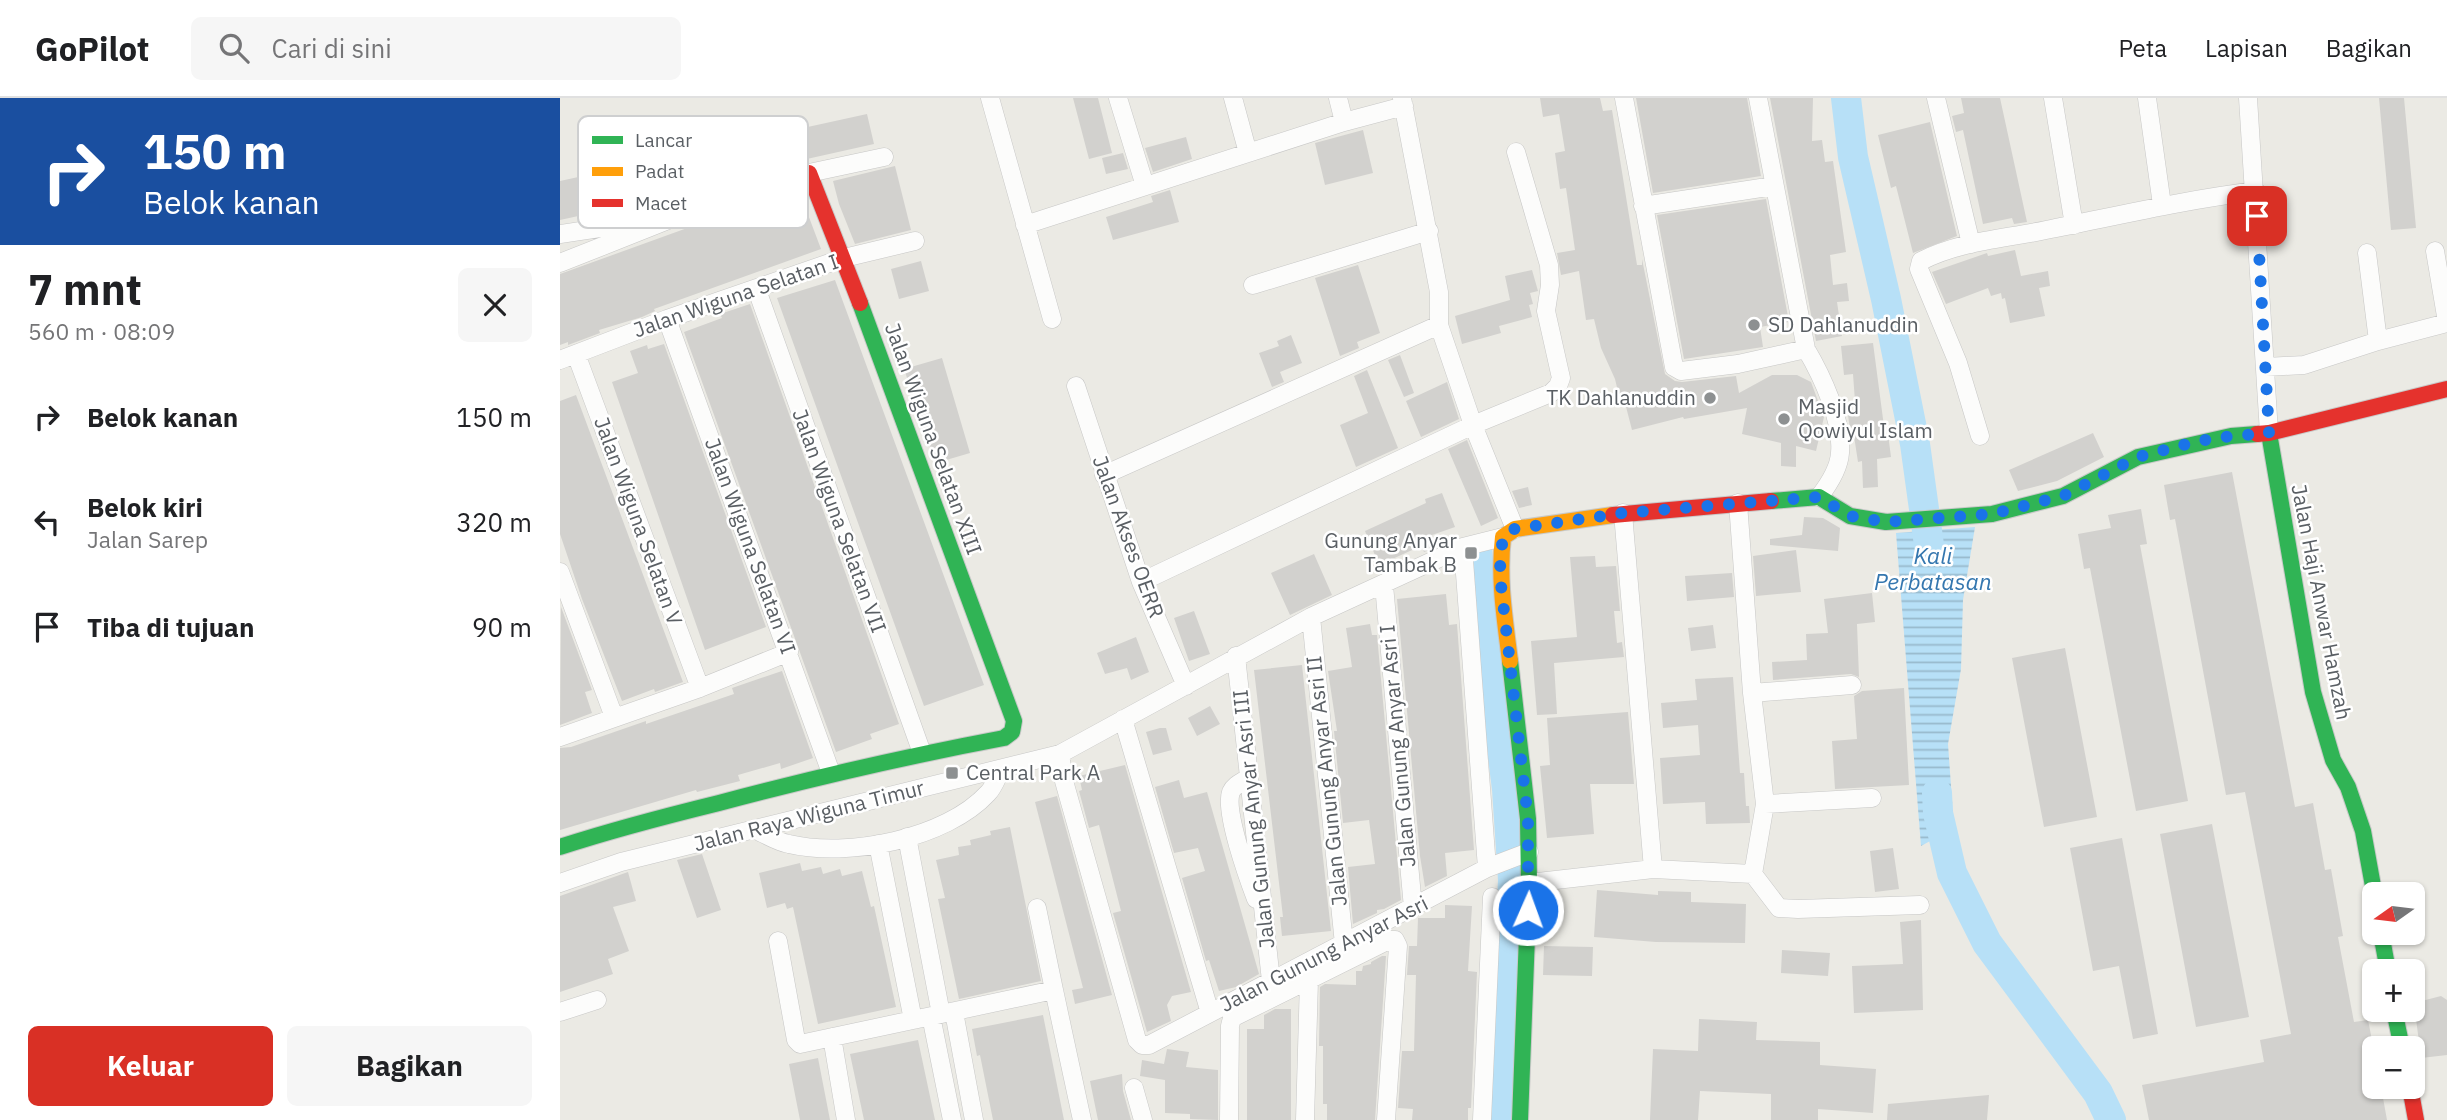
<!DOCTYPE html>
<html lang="id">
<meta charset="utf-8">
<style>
:root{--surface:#fff;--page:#f6f6f6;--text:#202124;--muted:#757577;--line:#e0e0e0;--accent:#d93025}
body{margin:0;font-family:"IBM Plex Sans",sans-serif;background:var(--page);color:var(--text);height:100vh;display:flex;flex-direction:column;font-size:26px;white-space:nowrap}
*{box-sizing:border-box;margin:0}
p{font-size:23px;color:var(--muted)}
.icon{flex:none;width:38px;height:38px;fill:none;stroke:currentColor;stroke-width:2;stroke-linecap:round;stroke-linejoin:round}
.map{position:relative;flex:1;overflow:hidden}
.sheet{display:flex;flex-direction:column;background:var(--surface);width:560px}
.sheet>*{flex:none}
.top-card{background:#1a4fa0;color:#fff;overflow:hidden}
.needle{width:46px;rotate:256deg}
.controls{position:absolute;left:1802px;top:784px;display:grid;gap:14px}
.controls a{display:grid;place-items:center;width:63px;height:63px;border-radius:10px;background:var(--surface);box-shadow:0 2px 5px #0004;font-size:35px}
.pin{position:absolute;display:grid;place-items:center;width:60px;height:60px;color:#fff;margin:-30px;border-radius:14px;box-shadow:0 4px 10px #0006}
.me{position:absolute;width:77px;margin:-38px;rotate:2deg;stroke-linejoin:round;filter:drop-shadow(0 0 5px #0008)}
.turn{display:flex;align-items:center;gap:24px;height:147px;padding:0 28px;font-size:32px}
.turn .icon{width:91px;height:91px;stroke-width:2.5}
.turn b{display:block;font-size:49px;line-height:60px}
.round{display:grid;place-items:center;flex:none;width:74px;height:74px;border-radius:10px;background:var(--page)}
.headline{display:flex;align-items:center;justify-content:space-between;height:119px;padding:0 28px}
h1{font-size:42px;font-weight:800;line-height:52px}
.button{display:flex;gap:14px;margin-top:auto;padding:14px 28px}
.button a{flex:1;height:80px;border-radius:10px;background:var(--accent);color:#fff;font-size:28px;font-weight:800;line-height:80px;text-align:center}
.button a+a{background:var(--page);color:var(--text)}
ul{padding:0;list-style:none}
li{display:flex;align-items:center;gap:21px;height:105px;padding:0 28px}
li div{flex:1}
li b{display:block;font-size:26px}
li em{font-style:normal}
header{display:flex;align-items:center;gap:42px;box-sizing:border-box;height:98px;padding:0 35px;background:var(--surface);border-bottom:2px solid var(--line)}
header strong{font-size:33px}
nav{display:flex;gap:38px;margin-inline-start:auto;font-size:24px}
.search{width:490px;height:63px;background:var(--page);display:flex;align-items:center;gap:18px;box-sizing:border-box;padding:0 24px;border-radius:10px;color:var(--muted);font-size:26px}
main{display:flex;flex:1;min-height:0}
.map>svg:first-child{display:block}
</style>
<header>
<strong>GoPilot</strong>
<div class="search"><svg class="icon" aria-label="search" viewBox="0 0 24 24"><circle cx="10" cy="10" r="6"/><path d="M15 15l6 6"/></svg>Cari di sini</div>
<nav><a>Peta</a><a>Lapisan</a><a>Bagikan</a></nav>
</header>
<main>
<section class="sheet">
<div class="top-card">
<div class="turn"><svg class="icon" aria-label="right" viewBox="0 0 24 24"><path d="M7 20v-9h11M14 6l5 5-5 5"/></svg><div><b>150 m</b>Belok kanan</div></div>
</div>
<div class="headline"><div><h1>7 mnt</h1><p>560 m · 08:09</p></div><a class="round"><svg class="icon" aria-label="close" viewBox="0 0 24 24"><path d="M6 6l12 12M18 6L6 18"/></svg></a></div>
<ul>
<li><svg class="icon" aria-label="right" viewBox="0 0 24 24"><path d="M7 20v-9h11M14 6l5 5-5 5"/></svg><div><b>Belok kanan</b></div><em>150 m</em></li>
<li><svg class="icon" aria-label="left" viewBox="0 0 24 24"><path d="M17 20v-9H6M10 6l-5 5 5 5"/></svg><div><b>Belok kiri</b><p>Jalan Sarep</p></div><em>320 m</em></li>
<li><svg class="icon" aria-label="arrive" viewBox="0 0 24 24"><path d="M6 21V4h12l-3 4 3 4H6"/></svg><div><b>Tiba di tujuan</b></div><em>90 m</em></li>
</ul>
<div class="button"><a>Keluar</a><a>Bagikan</a></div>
</section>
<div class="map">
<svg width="1887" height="1022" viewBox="0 0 1887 1022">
<defs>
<pattern id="water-rules" width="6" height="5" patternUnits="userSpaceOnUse" patternTransform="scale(1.75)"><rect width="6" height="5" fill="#b7e0f7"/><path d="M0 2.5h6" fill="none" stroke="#98b9cc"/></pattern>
</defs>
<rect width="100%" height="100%" fill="#ebeae4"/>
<path fill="url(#water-rules)" d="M1415 429 1403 502 1401 571 1388 646 1394 730 1361 748 1336 435Z"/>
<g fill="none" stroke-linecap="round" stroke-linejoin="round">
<path stroke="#b7e0f7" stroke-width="30" d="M1286 0 1293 59 1326 201 1355 346 1369 447
M917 453 947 691 953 782 941 1022
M1377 695 1378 715 1392 775 1427 845 1538 995 1551 1022"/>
</g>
<path fill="#d2d1ce" d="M513 0H538L552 55 529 61Z
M980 0H1040L1043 13 1052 12 1077 167H1082V161L1105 276 1115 283 1122 284 1176 278 1179 295 1212 277H1237L1251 284 1264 319 1256 353 1236 348V369L1221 368V345L1182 336 1187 310 1124 321 1123 319 1072 332 1064 301 1060 302 1055 281 1041 250 1034 221 1026 222 1019 173 1001 177 997 155 1015 152 1006 90 1000 91 995 55 1005 53 999 16 983 19Z
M1076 0H1187L1201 78 1093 95Z
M1210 0H1253L1252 43 1262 42 1265 64 1273 63 1286 154 1270 157 1273 187 1287 185 1289 203 1277 204 1282 238 1256 243Z
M1401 0H1440L1467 124 1454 126 1452 120 1423 126 1403 32 1396 34 1392 18 1404 15Z
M1819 0H1844L1856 130 1831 132Z
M307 16 314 46 153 82 154 89 140 92 138 86 95 96 96 101 0 122V83Z
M1370 24 1397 138 1353 155 1336 88 1331 90 1318 37Z
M803 32 813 75 765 87 755 45Z
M626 39 632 61 593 74 585 50Z
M563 55 568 71 546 76 542 60Z
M335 68 351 132 295 146 279 106 273 83Z
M238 90 261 151 94 211 95 213 82 219 39 232 40 235 8 247V244L0 247V176Z
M610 92 619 124 553 142 546 119 593 104 591 98Z
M1206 101 1229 224 1200 229 1203 249 1124 261 1097 117Z
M1455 152 1461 178 1488 173 1490 188 1479 190 1485 218 1450 225 1445 200 1442 201 1441 195 1431 198 1428 190 1386 206 1372 174 1427 155 1428 158Z
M361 163 369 193 339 201 331 171Z
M798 167 820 235 797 244 799 250 780 258 755 180Z
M972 172 978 193 970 195 973 206 969 207 972 219 939 228 941 235 902 246 895 218 950 202 945 178Z
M275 182 424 587 364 608 217 200Z
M190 206 339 626 310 636 312 641 276 654 124 234 162 220 160 216Z
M731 237 742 265 720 274 724 284 712 289 699 255 719 248 717 243Z
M1313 245 1325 336H1328L1331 359 1317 361 1318 389 1303 390 1302 363 1298 364 1294 338H1291L1288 317H1296L1293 276 1284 277 1281 248Z
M104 246 206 529 145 552 52 284 78 275 70 253 87 247 88 251Z
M840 257 854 295 844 299 828 262Z
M382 260 410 355 376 365 344 271Z
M807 272 838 350 796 369 780 327 808 315 794 278Z
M887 284 899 321 861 339 846 303Z
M16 297 123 584 95 594 94 591 62 603 22 501 0 436V303Z
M1533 335 1544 359 1497 383 1458 393 1449 372Z
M907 342 938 420 921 428 888 351Z
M1672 374 1735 709 1753 705 1765 772 1771 771 1783 838 1778 839 1794 924 1808 922 1815 957V989H1821L1827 1022H1589L1582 987 1704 964 1700 942 1731 936 1685 694 1666 697 1615 421 1610 422 1604 387Z
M968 389 972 407 959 410 952 393Z
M882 395 895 429 872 437 877 449 864 454 861 448 819 467 805 433 866 405 865 401Z
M1581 411 1587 446 1580 447 1628 703 1576 713 1530 470 1524 471 1518 436 1551 430 1548 417Z
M1244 419 1263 420 1280 430 1278 453 1210 447V441L1242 437Z
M1236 452 1241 494 1196 498 1193 458Z
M754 456 772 497 730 517 711 475Z
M1035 458 1036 469 1056 468 1060 513H1054L1057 545 1062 544 1064 559 994 565 997 616 977 617 971 543 1017 539 1010 459Z
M1172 475 1174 499 1127 503 1125 478Z
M1312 495 1315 524 1297 526 1299 579 1291 576 1213 582 1212 564 1247 562 1246 536 1268 535 1264 501Z
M886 496 889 527 897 526 914 752 885 755 887 778 865 789 860 758 837 501Z
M1 509 32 592 25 594 32 615 0 627Z
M634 513 650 556 629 563 614 520Z
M810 526 812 537H817L841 802 824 811 817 812V815L793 826 788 769 815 766 809 722 783 725 774 633H777L768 573 792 569 786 530Z
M1153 527 1156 550 1131 553 1128 530Z
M576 539 589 574 571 582 567 570 545 576 537 555Z
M1505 550 1537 719 1484 729 1452 560Z
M742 567 771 833 722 838 720 819H723L694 572Z
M222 573 253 660 221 671 220 665 178 677 180 683 137 694 136 692 0 732V650L11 649 86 623V626L174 596 172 590Z
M1173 579 1180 675H1184L1186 708H1189L1190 725 1146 726 1145 704 1103 706 1100 660 1140 657 1138 627 1103 630 1101 605 1137 602 1135 581Z
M1344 590 1349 687 1275 691 1272 643 1297 641 1294 598 1302 593Z
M650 608 660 626 637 638 628 620Z
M1068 614 1074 686H1030L1034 736 987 740 980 668 990 667 987 620Z
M600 630H606L612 652 593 657 586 634Z
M565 667 631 894 612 898 607 907 611 923 587 934 553 815 561 813 539 727 529 730 519 693 522 692 519 678Z
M619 682 624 700 647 694 699 876 676 889 659 893 649 862 646 863 622 780 645 773 638 750 614 755 595 689Z
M497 698 552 897 515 906 512 892 523 890 475 704Z
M1652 726 1689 919 1636 929 1600 736Z
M450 729 481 883 399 901 378 801 385 800 376 762 399 757 398 749 411 747 410 742 431 737 430 733Z
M1562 740 1598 936 1573 941 1559 868 1533 873 1510 750Z
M1333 750 1339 791 1315 794 1310 753Z
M142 756 161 812 137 820 117 762Z
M240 765 242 773 261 769 263 776 280 771 282 778 302 773 311 809 314 808 336 909 258 926 233 809 227 811 225 805 207 810 199 775Z
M68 774 76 803 53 809 69 853 48 861 53 876 0 894V798Z
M1037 792 1098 797V793L1131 794V804L1186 806 1185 845 1096 844 1034 839Z
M885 807 912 808 908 873 917 874 911 1010H908V1022H852L853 1011 838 1010 842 953H854L856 877H847L849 848H857L858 820H885Z
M1361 822 1363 912 1294 915 1292 868 1343 866 1340 824Z
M984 848 1033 849 1032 878 983 877Z
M1222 852 1270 855 1268 878 1221 875Z
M822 858H826L815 1022H767V1006H763V948H759L760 889 765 886 796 887V873H802L803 868 811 866V864Z
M1881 898 1887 902V957L1861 960 1854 905Z
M715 911H731V1022H687V931H704V917Z
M483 917 504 1022H433L420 957 417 958 412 931Z
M1139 921 1197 924 1196 942 1260 944V967L1316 971 1313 1015 1258 1011V1022H1211V996L1140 993 1138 1022H1090L1093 951 1138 953Z
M358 942 375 1022H304L290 956Z
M607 951 629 954 626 969 658 972V1022L630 1021V1016L605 1015V982L580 978 582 962 604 966Z
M258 960 270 1022H240L229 966Z
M562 976 563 993 571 1022H538L530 983Z
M1429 997 1427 1022H1327L1328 1006Z"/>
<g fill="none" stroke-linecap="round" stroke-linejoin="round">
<g stroke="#c7c7c6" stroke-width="19">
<path id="street" d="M430 0 492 221
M558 0 585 88
M673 0 688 55
M778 0 784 24
M842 0 879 194V227L913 327 955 431
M1064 0 1114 269 1121 273 1178 266 1246 251
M1198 0 1246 251C1262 278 1283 323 1280 355 1279 371 1269 386 1259 399
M1376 0 1411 146
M1493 0 1514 127
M1587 0 1602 107
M1688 0 1709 335
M1083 108 1214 88
M465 127 784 24 844 8
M0 136 86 123
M1875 153 1887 224
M1807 155 1818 243
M0 165 121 117 249 75 324 59
M693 187 869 133
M197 192 362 655
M107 221 271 675
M16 256 140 590
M0 262 107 221 284 160 355 143
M1706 269 1744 267 1818 243 1887 225
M516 288 581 484 626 588
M1420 338 1398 265 1359 171 1361 163C1400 143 1444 141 1486 132 1557 118 1623 102 1696 93
M544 377 879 227
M1178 405 1192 595 1205 706 1193 776
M1063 415 1093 771
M0 474 54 619
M581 484 913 327 991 295 998 288 1001 280 986 213 990 187 989 167 956 54
M824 487 853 810
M751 519 784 846
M676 558 711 883
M1192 595 1292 587
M563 621 650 915
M0 639 140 590 229 554
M500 656 504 683 577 942 582 947H589L927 770 903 449
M688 680C682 684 674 687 671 694 664 713 688 780 696 801
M1205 706 1312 700
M194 731C205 736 217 744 229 746 287 760 386 741 428 695 434 689 437 679 441 672
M347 739 381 916
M318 746 353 922
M927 770 969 754
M0 785 61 764 500 656 751 519 903 449 943 439
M969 785 1093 771 1193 776 1219 810 1238 811 1360 807
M218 843 236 942 240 946 494 892 477 810
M494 892 522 1022
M0 914 37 902
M394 914 414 1022
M371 918 392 1022
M272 939 286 1022
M574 990 583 1022
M669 1022 670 928 672 920 829 842H835L838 848 826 1022
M745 1022 749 882
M922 1022 932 799"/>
</g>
<g stroke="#c8c9c8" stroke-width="18">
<path id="fast" d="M1709 335 1753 594 1773 662 1788 689 1803 733 1815 799
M1211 403 1259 399 1290 418 1326 424 1432 416 1503 398 1578 359 1671 338 1697 336
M950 563 968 721 969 785 960 1022
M0 749C52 732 106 718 159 705 253 680 348 658 444 640L452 634 454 623 300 205
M1821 835 1828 873
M1834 912 1842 950"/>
</g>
<g stroke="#c8c9c8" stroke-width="18">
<path id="slow" d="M950 563C945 522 938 481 943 439L955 431 1053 417"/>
</g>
<g stroke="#c8c9c8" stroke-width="18">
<path id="jam" d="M249 75 300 205
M1697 336 1709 335 1887 291
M1053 417 1211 403
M1850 989 1856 1022"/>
</g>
<use href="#street" stroke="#fcfcfb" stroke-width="18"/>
<use href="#fast" stroke="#30b455" stroke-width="16"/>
<use href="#slow" stroke="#ff9f0a" stroke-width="16"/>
<use href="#jam" stroke="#e5322d" stroke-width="16"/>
</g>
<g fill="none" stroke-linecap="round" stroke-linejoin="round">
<path stroke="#1a73e8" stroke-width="12" stroke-dasharray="0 21.6" d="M968 812V721L941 487 940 463 943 439 954 431 1063 415 1259 399 1290 418 1326 424 1432 416 1503 398 1578 359 1639 343 1671 338 1709 335 1697 118"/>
</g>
<g fill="#8d9091" stroke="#fff" stroke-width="2.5">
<circle cx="1194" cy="227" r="7"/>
<circle cx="1150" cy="300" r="7"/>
<circle cx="1224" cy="321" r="7"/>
<rect x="904" y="448" width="14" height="14" rx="3.5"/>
<rect x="385" y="668" width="14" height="14" rx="3.5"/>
</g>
<g text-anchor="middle" stroke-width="5" stroke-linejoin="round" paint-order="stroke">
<g font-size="21" fill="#5a5f64" stroke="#fff">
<text transform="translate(176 198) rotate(-19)" y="7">Jalan Wiguna Selatan I</text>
<text transform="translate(373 341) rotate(70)" y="7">Jalan Wiguna Selatan XIII</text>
<text transform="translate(78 423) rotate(70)" y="7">Jalan Wiguna Selatan V</text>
<text transform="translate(279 423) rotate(70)" y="7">Jalan Wiguna Selatan VII</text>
<text transform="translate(568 439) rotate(70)" y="7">Jalan Akses OERR</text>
<text transform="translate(190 448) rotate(70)" y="7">Jalan Wiguna Selatan VI</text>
<text transform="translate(1761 504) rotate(79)" y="7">Jalan Haji Anwar Hamzah</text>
<text transform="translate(838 648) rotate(-95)" y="7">Jalan Gunung Anyar Asri I</text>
<text transform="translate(767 683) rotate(-96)" y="7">Jalan Gunung Anyar Asri II</text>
<text transform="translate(249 718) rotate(-14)" y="7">Jalan Raya Wiguna Timur</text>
<text transform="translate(694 721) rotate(-96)" y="7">Jalan Gunung Anyar Asri III</text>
<text transform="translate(764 856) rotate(-27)" y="7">Jalan Gunung Anyar Asri</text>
</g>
<g font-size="21" fill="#5a5f64" stroke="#fff" text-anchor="start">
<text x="1208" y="234">SD Dahlanuddin</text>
<text x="1136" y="307" text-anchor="end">TK Dahlanuddin</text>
<text x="1238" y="316">Masjid<tspan x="1238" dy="24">Qowiyul Islam</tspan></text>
<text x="897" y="450" text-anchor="end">Gunung Anyar<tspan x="897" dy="24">Tambak B</tspan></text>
<text x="406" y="682">Central Park A</text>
</g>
<g font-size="23" font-style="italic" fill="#3577af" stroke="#fff">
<text x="1373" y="466">Kali<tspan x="1373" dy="26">Perbatasan</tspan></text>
</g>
</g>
<rect x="18" y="18" width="230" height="112" rx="10" fill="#fff" stroke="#cecfd0" stroke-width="2"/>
<rect x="32" y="38" width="31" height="8" fill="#30b455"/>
<rect x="32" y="69" width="31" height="9" fill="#ff9f0a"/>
<rect x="32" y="101" width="31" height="8" fill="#e5322d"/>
<g font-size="19" fill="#5a5f64">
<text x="75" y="49">Lancar</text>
<text x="75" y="80">Padat</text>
<text x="75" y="112">Macet</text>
</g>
</svg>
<div class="controls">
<a><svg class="needle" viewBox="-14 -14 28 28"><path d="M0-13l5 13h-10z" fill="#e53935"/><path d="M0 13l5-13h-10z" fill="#757577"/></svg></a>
<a>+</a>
<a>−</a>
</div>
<div class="pin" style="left:1697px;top:118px;background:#d93025"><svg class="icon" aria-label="arrive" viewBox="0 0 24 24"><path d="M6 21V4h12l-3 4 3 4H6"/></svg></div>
<svg class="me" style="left:968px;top:812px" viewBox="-20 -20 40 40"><circle r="17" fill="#1a73e8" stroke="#fff" stroke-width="3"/><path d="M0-11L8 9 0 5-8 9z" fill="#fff"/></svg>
</div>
</main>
